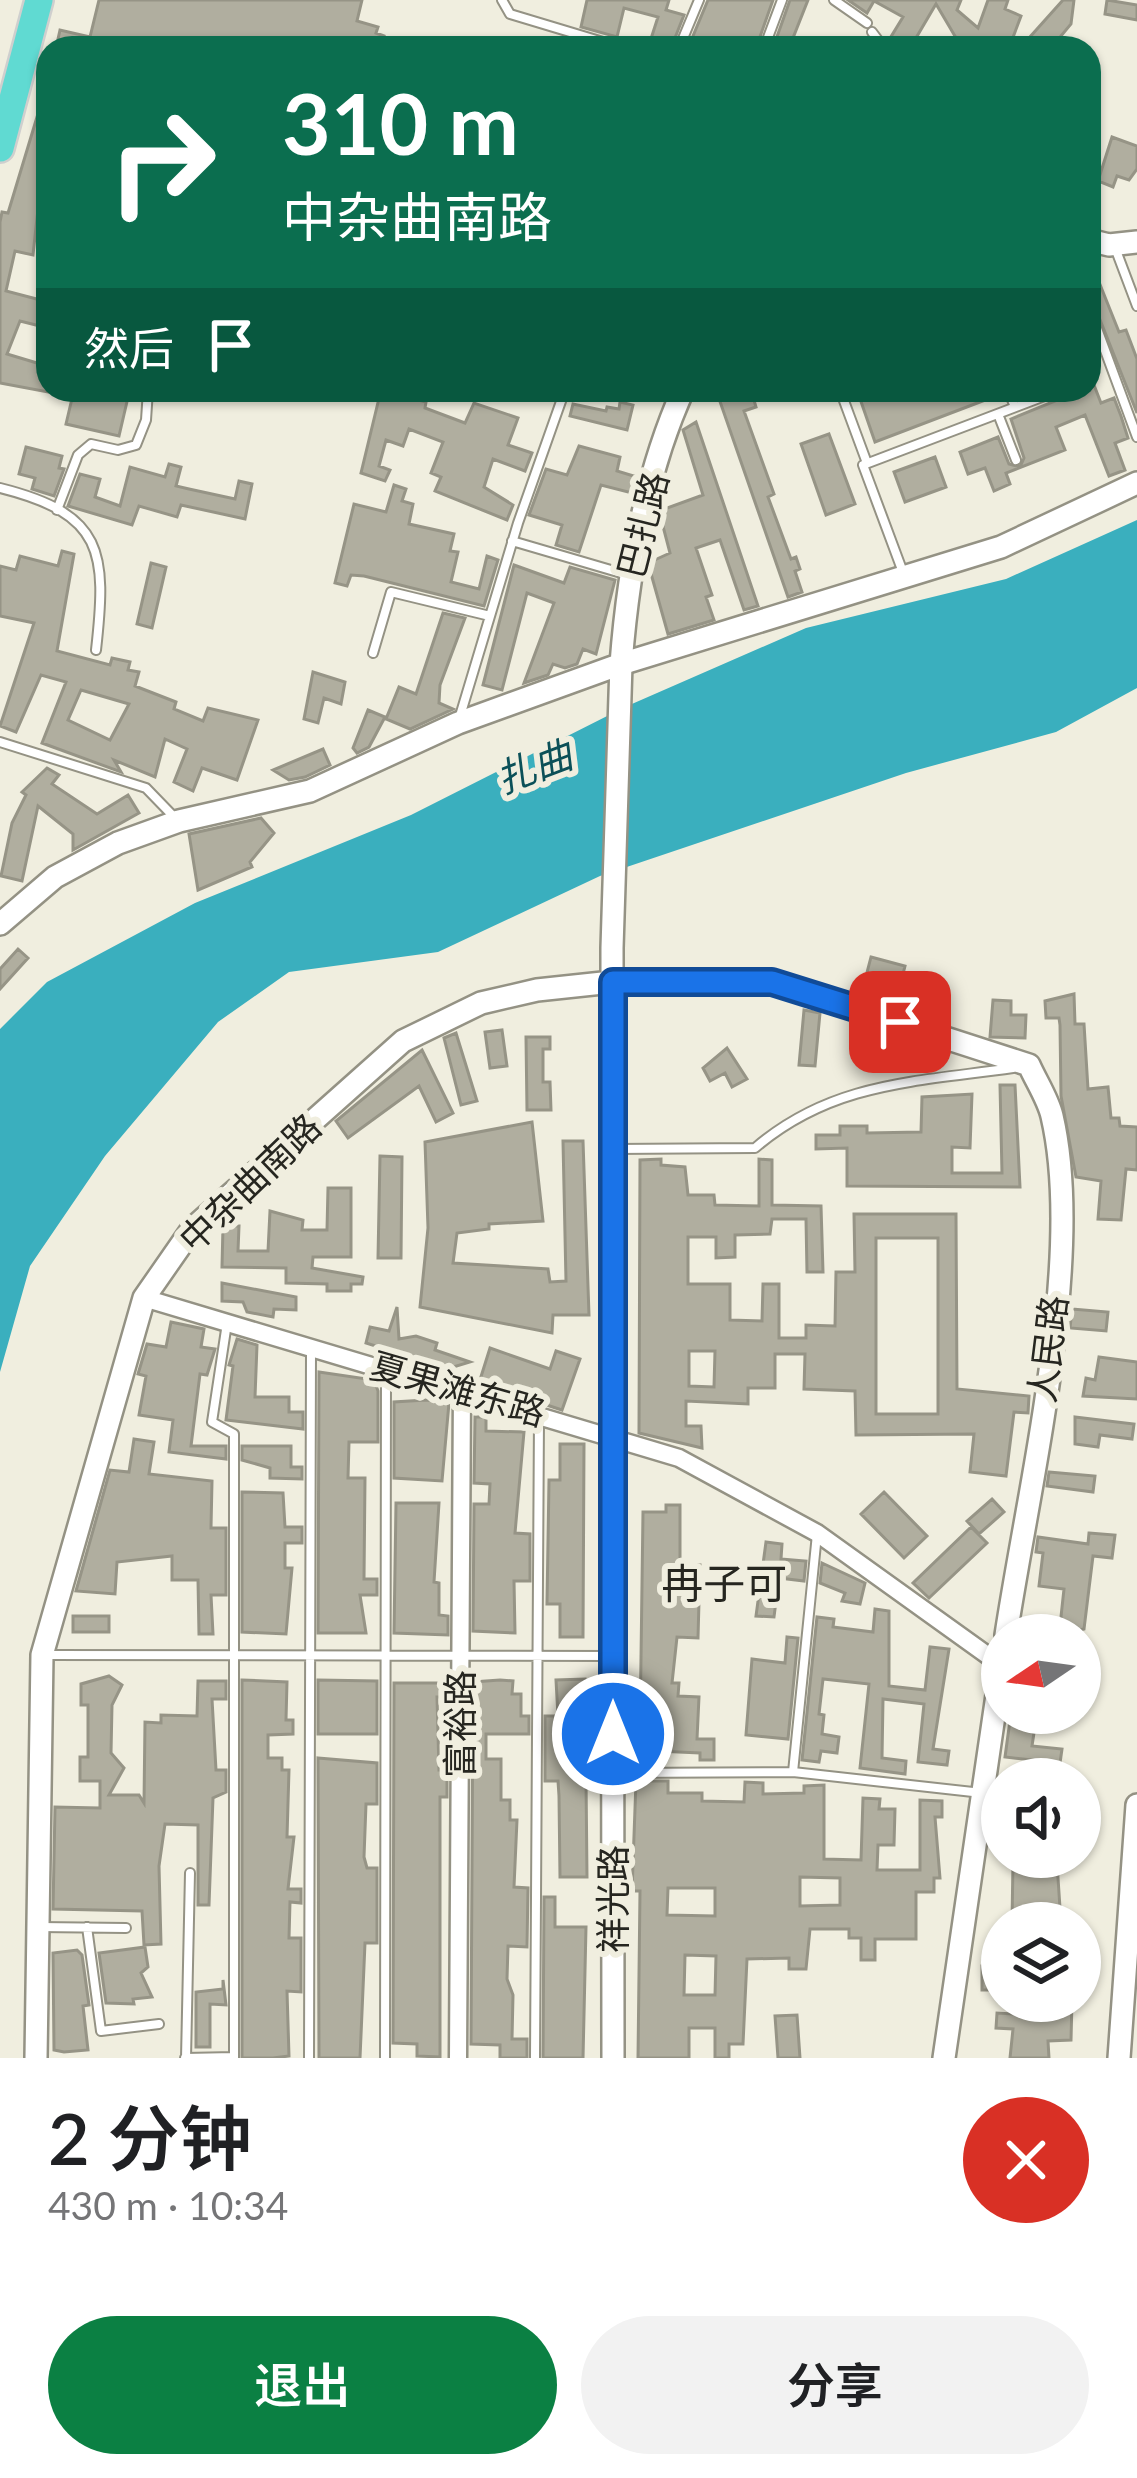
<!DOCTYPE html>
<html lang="zh">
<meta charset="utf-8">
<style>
:root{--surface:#fff;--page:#f2f2f2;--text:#202124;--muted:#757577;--accent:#0b8043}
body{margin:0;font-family:Lato,"Noto Sans SC",sans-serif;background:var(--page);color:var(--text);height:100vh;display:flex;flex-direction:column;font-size:45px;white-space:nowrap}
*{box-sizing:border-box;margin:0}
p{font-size:39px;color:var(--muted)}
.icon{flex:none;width:66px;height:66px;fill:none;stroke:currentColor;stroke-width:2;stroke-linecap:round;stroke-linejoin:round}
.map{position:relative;height:2058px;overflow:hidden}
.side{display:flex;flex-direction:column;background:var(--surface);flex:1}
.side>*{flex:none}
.top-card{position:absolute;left:36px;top:36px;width:1065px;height:366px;border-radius:36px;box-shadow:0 3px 9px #0004;background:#0b6e4f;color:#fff;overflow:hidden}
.needle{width:78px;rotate:257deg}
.buttons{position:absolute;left:981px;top:1614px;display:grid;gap:24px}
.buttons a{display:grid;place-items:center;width:120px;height:120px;border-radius:50%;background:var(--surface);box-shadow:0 3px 9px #0004;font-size:60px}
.pin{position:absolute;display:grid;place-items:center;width:102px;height:102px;color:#fff;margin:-51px;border-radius:24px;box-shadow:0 6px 18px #0006}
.me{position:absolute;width:132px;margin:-66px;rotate:0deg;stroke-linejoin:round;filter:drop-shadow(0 0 9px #0008)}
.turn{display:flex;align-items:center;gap:42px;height:252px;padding:0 48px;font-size:54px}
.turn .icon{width:156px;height:156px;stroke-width:2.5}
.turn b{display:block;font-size:84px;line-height:102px}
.then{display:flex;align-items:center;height:114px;padding:0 48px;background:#0003;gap:24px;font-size:45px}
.round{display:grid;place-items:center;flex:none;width:126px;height:126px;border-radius:63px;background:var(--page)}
.headline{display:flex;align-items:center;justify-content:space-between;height:204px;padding:0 48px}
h1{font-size:72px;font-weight:600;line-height:90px}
.cta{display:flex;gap:24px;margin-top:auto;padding:24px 48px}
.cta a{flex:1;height:138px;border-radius:72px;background:var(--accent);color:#fff;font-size:48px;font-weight:600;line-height:138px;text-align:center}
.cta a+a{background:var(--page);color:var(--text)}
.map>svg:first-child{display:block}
</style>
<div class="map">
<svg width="1137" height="2058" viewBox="0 0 1137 2058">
<rect width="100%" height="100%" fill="#f0eedf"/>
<path fill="#3aafbe" d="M1137 520V688L1056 732 906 773 600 876 438 952 289 972 218 1022 105 1156 30 1266 0 1372V1029L47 982 195 903 411 815 625 707 806 628 1006 579Z"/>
<path fill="#b0ae9f" stroke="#969486" stroke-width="3" fill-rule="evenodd" d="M99 0H362L357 21 378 27 376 33 384 36 380 48H223L196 43 195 48H56L60 30 90 37Z
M587 0H669L666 10 684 15 671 48H648L658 17 624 8 617 37 581 27Z
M708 0H773L756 48H688Z
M790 0H808L793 38 809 48H773Z
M848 0H961L957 10 978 28 988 0H1008L1005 9 1021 16 1009 48H962L936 4 916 38 934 48H892L889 40 903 17 874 1 867 13Z
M1063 0H1074L1071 24 1051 48H1020Z
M1107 0 1137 5V20L1105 14Z
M37 117 48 119V211L38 209 33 255 15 251 6 291 48 302V328L20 321 7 354 37 363 42 338 48 339V392L0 383V222L2 212 8 213Z
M1112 137 1137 146V169L1129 180 1117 176 1113 187 1098 181Z
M1089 257 1119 332 1126 330 1137 359V413L1089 292Z
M1094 385 1101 403 1114 398 1121 416 1128 438 1115 443 1125 470 1109 476 1085 415 1056 427 1065 450 1006 473 1010 484 994 491 985 468 968 474 960 452 998 437 1009 464 1020 467 1024 458 1011 419Z
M74 390 129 393 119 436 66 424Z
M381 390 426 402 425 408 465 423 474 403 518 418 508 445 532 453 525 471 493 459 484 487 513 505 507 520 435 491 441 477 431 473 443 442 409 429 403 446 386 440 379 466 390 470 385 481 361 473Z
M716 390H751L756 407 744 411 774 494 768 497 791 559 796 557 800 569 795 571 802 592 788 597Z
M857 390H1000L1001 394 875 442Z
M620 402 633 405 627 430 570 416 573 404 606 411 607 407 619 409Z
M696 422 758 606 744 610 720 540 696 548 712 595 706 597 714 620 668 634 648 563 670 553 659 511 703 495 683 430Z
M829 434 855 504 826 515 801 444Z
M579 446 620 457 617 471 637 477 632 493 601 485 579 552 556 545 562 525 529 515 546 469 567 475Z
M26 447 62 456 59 468 64 469 54 496 32 489 35 478 19 474Z
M935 457 946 487 905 502 894 472Z
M169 464 181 467 176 486 189 489 235 499 239 481 252 484 245 519 181 505 177 517 139 506 132 525 68 506 80 474 100 479 95 497 120 506 130 467 165 477Z
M394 485 406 489 402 501 413 504 409 524 454 534 450 551 458 552 451 582 479 589 487 556 498 560 484 606 364 576 351 575 347 586 335 583 354 504 386 512Z
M62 551 74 554 57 651 110 665 112 658 130 662 128 670 139 672 135 686 176 702 174 709 203 721 208 708 258 720 237 780 202 768 193 791 174 782 187 749 165 739 155 777 114 760 121 772 42 743 66 682 41 675 16 732 0 726 34 623 0 616V566L16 570 20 556 58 566ZM81 690 129 704 110 740 68 720Z
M151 563 166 567 152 628 137 624Z
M514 565 564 583 570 567 615 580 596 654 583 649 577 664 565 668 553 664 548 675 524 683 554 603 527 593 502 690 483 685Z
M443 613 465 618 440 685 439 703 453 709 410 729 386 719 399 687 416 694Z
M313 672 345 682 341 704 324 698 318 723 304 719Z
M368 710 385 717 369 747 357 753 353 748Z
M323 749 330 765 305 777 289 780 273 770Z
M47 768 59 775 52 784 97 814 128 795 139 813 73 850V834L38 806 22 881 1 876 12 823 26 795 22 792Z
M261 818 274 833 250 862 252 867 198 890 189 834Z
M18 949 28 958 0 989V969Z
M871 957 905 966 897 997 863 988Z
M1074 994 1075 1024H1084L1088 1089 1108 1087 1111 1118H1119L1120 1126 1137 1127V1170L1126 1169 1121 1220 1098 1219 1101 1181 1076 1177 1061 1096 1060 1025 1059 1018H1046L1045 1001Z
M993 1000 1011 1001V1015H1026L1025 1038 990 1037Z
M804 1010 820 1013 815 1066 799 1065Z
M502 1030 507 1066 490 1068 485 1032Z
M456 1033 477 1101 461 1105 444 1038Z
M526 1037H550V1049H543V1082H550L551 1110H527Z
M899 1039 901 1052 871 1057 869 1041Z
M727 1048 747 1079 732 1087 725 1073 710 1081 703 1068Z
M422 1050 453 1113 436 1122 419 1086 348 1138 336 1121Z
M1000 1085H1015L1020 1187 847 1186V1148L816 1149V1135H840V1126H867V1133L921 1132 922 1097 972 1094 970 1148 952 1147V1173H1002Z
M532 1122 543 1221 489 1224V1229L457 1233 453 1263 548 1269 550 1282 566 1281 563 1141H583L589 1315H553L552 1333 420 1307 428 1228 425 1142Z
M380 1156 402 1157 401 1258H378Z
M661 1159V1165L685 1167 688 1195H714L715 1205 759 1206V1159L772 1160V1205L821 1206 823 1272H807L806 1219H772L770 1234 735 1235V1257L716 1258V1237H688V1284H730V1320L762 1321 763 1284H779V1338H806V1325L835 1326 836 1272H855L854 1214H956L957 1389 1029 1396 1028 1413 1014 1412 1006 1476 970 1472 974 1434 856 1435 855 1391 804 1389 805 1354H775V1388H748V1404L686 1401V1426H701L702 1448 639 1433 640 1160ZM876 1238H938V1414H876ZM689 1351H715L714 1387 689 1386Z
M328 1188H351V1257H313L312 1268 363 1277 362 1284H351V1291H327V1284L286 1283V1268L222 1267 223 1226H239L238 1251H268L270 1211 303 1220 302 1230H327Z
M222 1283 296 1297V1310L274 1309 273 1317 247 1312 243 1302 222 1301Z
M397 1307 399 1339 416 1336 437 1343 435 1350 470 1362 447 1369 366 1343 370 1327 389 1331Z
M1072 1309 1108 1312 1106 1331 1070 1328Z
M171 1322 204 1329 201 1347 215 1349 207 1375 200 1374 191 1446H226V1459L169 1452 173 1420 139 1415 146 1376 138 1374 147 1344 166 1347Z
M237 1339 257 1345 255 1397H289V1412H303V1429L226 1420 233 1366 229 1365Z
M490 1348 550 1369 556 1351 580 1359 562 1410 479 1383Z
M1099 1357 1137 1362V1399L1083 1396 1086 1378 1095 1380Z
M319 1372 374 1380 378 1391V1442H349L348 1478H365L364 1579H377V1595H360L366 1633H318Z
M426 1400 449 1403 442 1481 394 1478V1402Z
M475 1417H486V1431L524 1432 515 1533 530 1534V1581H514L515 1633 473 1631 474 1504H489L490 1484 474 1483Z
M1075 1417 1134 1424 1132 1439 1100 1435 1098 1447 1075 1444Z
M134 1439 154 1442 149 1474 212 1481 211 1528H226V1595H211L213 1634H199L198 1580H172V1556L117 1562 115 1594 76 1591 110 1470 129 1472Z
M560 1444H584L583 1637H560V1604H547L549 1480H560Z
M242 1446H291V1467H302V1479L270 1478V1468L242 1460Z
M1049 1472 1095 1476 1093 1492 1047 1486Z
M242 1492 283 1493 285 1527H302V1543H285V1568H292L286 1634 242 1632Z
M884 1492 927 1536 904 1558 861 1514Z
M992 1499 1004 1512 979 1534 967 1521Z
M396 1503H439L434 1582 439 1583V1615L448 1616V1635L394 1633Z
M666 1505H680V1564L700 1565 698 1638 677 1637 672 1683H679L678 1696 699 1697 697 1739H714V1760H700V1753L657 1751V1765H636L632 1763V1731H640L643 1512H666Z
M971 1527 987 1543 929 1598 913 1583Z
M1089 1533 1115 1535 1112 1558 1093 1556 1084 1629 1059 1635 1064 1589 1039 1586 1043 1553 1036 1552 1038 1537 1088 1544Z
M766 1542 782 1544 781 1559 806 1561 804 1581 779 1578 774 1617 756 1616Z
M822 1563 865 1583 860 1604 842 1601 845 1593 820 1583Z
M875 1609 889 1611V1686L925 1690 930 1647 949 1649 933 1749 949 1751 947 1765 918 1762 924 1704 883 1699 882 1758 906 1761 905 1774 860 1768 869 1684 823 1679 819 1714 824 1715 822 1734 839 1737 837 1753 821 1751 819 1762 802 1760 817 1617 834 1619 833 1627 873 1632Z
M73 1616H109V1632H73Z
M787 1637 798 1638 788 1739 746 1735 752 1659 785 1663Z
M109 1676 122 1685 112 1705 111 1753 124 1768 109 1795H139L144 1803 145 1722 161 1723V1715L197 1716 198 1681H226V1699H212L216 1770H226V1792L213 1798 209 1905H198V1825L165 1824 159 1866 161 1944 144 1945 142 1911 53 1909 55 1807 100 1808V1781H80V1757H88V1705H81V1684Z
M585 1679 587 1877H560L559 1796 558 1781H545V1716H558L556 1680Z
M242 1680 287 1682 286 1720H293V1734L268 1735V1758H282V1770H289L287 1837H294L288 1889H301V1903L290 1902 289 1938H301V1992L287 1991 289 2056 273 2058H242Z
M318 1680 377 1681V1734H318Z
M500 1680 513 1681 512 1694H521V1716H529V1734H486V1759H501V1800H510V1820H517L514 1887 528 1888 527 1947 508 1946 507 1979 513 1995 512 2039H527V2058H500V2045L471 2044 473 1682Z
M394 1683H441L442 1697H437L439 1770H447V1797H440V2057L417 2056V2044L393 2043Z
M1011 1713H1037L1032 1746 1062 1749 1060 1763 1005 1757Z
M318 1758 377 1763V1804H366L364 1857 367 1868H377V1943H365L360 2058H319Z
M636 1781H668V1793H702V1801L744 1802 745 1782 763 1783V1794L804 1793V1786L824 1785V1859L861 1860 863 1798 880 1799 879 1809H895L894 1845H878L877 1870H920V1800L942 1801V1817H935L940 1878H934V1892H916V1939H875V1960H861V1938H849V1929H810L806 1969H789V1958L747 1959 743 2044H729V2058H715V2028H689V2058H638L640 1891H632ZM800 1877 840 1878V1905L800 1906ZM668 1888H715V1916L667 1915ZM685 1955 716 1956 715 1995H684Z
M1013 1862 1057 1863 1061 1923H1012Z
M544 1897H555V1927H586L583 2058H543Z
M145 1947 148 1967 141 1973 152 1997 133 1999 134 2004 106 2003 99 1953Z
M77 1950 82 1955 89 2005 83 2006 88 2050 64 2052 54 2050 53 1953Z
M982 1966 1002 1967V1990H982Z
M223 1980 226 2005 210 2004V2047H196V1992L223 1989Z
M1031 2001H1072L1071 2040 1048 2041 1049 2058H1010L1013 2029 996 2028 997 2013 1032 2015Z
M797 2015 800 2058H778L775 2016Z"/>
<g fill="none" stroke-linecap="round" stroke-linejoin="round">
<g stroke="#949284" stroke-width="12">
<path id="service" d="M502 0 510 14 623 48
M834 0 867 23
M872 32 884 48
M679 48 699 0
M764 48 782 0
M1114 245 1137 306
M1089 307 1137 437
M840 390 867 463
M1008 390 1015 407
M998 414 1016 460
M0 488C104 514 107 552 96 650
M57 510 78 455 91 444 118 450 136 445 146 420 148 390
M512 541 628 575
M904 575 863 465 1050 394
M373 653 391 592 490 616
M460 716 518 523 565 390
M0 742 146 788 177 820
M614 1149 755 1148C832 1082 916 1082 1013 1068
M227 1323 212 1422 234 1434V2058
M44 1655 611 1656
M793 1772 817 1534
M614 1773 793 1772 982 1793
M39 1927 126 1928
M87 1927 101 2031 159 2024
M185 2058 234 2057
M186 2058 190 1873
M309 2058 311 1352
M385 2058 386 1370
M535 2058 539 1418"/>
</g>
<g stroke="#949284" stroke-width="21">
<path id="minor" d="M144 1298 679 1458 817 1533 1001 1665
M458 2058 462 1390"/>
</g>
<g stroke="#949284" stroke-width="26">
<path id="tertiary" d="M1089 240 1109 245 1137 242
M621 664C628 572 645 475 683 390
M0 924 55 877 118 843 179 821 310 791 458 723 621 664 1001 547 1137 483
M36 2058 42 1655 144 1298 192 1229 403 1041 481 1003 537 990 612 982H772L1029 1065C1036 1081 1048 1099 1052 1116 1085 1257 1028 1489 1006 1635
M944 2058 1002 1661
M1119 2058 1137 1805"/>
</g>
<g stroke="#949284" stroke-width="26">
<path id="secondary" d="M613 2058 612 948 621 664"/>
</g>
<g stroke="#cfcfce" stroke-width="32">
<path id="trunk" d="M0 148 39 0"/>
</g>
<use href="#service" stroke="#fff" stroke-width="8"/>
<use href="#minor" stroke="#fff" stroke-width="16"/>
<use href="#tertiary" stroke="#fff" stroke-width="21"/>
<use href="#secondary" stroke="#fff" stroke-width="21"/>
<use href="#trunk" stroke="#60dad2" stroke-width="27"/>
</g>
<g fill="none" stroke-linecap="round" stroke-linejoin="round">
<g stroke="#114b97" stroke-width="30">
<path id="route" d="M613 1734V982H772L900 1022"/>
</g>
<use href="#route" stroke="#1a73e8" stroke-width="21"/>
</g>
<g text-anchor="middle" stroke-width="12" stroke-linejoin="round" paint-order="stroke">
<g font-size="36" fill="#262620" stroke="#f0eedf">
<text transform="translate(643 525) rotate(-76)" y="13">巴扎路</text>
<text transform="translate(250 1183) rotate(-44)" y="13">中杂曲南路</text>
<text transform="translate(1048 1349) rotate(-83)" y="13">人民路</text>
<text transform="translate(458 1389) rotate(16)" y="13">夏果滩东路</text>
<text transform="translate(460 1724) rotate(-90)" y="13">富裕路</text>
<text transform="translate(613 1899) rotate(-90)" y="13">祥光路</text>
</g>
<g font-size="39" font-style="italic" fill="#0b5058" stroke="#f0eedf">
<text transform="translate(534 767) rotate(-21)" y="14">扎曲</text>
</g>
<g font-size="42" fill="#262620" stroke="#f0eedf">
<text x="724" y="1599">冉子可</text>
</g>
</g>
</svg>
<div class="buttons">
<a><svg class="needle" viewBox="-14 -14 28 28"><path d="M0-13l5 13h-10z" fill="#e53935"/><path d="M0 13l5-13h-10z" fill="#757577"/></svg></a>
<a><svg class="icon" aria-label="sound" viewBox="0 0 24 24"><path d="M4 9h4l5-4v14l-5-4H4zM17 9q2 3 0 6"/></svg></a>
<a><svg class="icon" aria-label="layers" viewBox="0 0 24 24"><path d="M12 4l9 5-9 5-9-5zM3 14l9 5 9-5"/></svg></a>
</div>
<div class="pin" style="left:900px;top:1022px;background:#d93025"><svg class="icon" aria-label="arrive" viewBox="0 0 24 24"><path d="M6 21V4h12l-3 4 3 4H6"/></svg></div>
<svg class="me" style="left:613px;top:1734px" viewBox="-20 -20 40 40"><circle r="17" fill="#1a73e8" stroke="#fff" stroke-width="3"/><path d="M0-11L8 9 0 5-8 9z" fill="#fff"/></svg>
<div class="top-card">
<div class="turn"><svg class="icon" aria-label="right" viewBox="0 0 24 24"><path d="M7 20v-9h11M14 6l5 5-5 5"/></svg><div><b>310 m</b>中杂曲南路</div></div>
<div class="then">然后<svg class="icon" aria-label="arrive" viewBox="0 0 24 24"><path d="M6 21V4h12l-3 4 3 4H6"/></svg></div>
</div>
</div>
<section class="side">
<div class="headline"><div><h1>2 分钟</h1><p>430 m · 10:34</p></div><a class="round" style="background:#d93025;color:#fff"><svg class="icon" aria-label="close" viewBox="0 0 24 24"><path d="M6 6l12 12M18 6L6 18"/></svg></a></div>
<div class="cta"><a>退出</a><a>分享</a></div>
</section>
